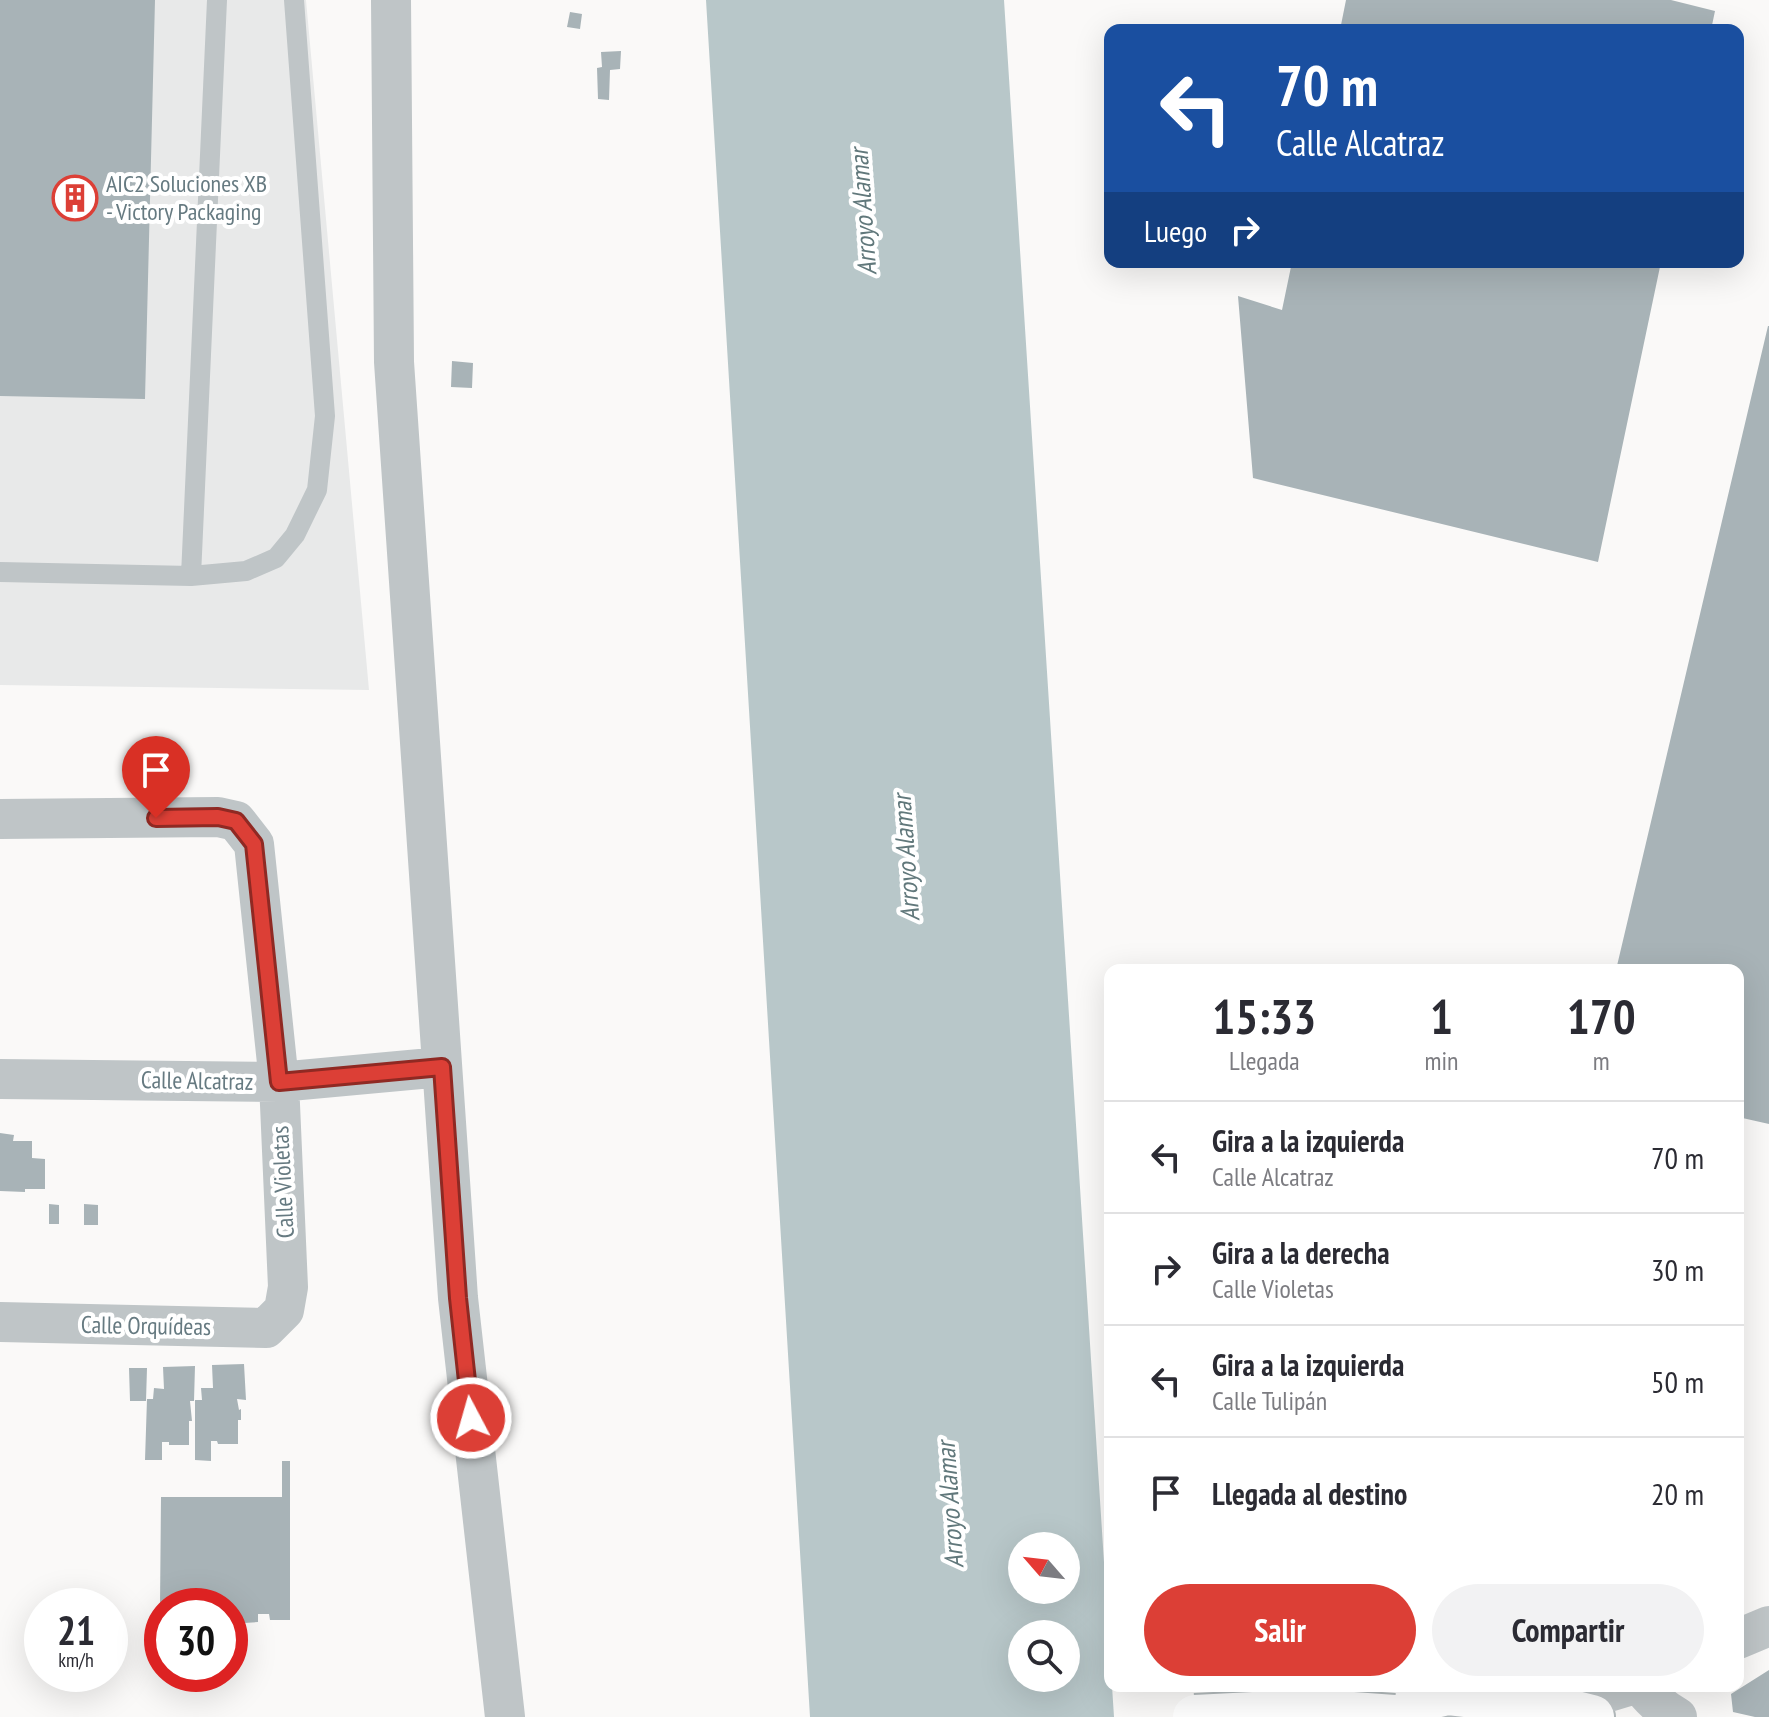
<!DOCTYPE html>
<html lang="es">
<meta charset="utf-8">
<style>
:root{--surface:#fff;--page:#f2f2f3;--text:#2b2b33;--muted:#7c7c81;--line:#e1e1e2;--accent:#dc3f36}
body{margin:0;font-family:"PT Sans Narrow",sans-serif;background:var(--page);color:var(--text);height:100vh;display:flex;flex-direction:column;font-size:30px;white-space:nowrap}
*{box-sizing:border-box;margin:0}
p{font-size:26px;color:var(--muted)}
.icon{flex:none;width:44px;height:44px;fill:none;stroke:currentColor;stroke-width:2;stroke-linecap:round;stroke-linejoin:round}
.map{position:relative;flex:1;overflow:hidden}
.side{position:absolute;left:1104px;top:964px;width:640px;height:728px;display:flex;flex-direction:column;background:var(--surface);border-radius:16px;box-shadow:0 8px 32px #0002}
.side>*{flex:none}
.guide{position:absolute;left:1104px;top:24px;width:640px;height:244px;border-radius:16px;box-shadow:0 8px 32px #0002;background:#1a4fa0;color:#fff;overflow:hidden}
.needle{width:52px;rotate:298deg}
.buttons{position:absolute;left:1008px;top:1532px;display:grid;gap:16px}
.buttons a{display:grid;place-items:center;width:72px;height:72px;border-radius:50%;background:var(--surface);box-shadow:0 8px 32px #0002;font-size:40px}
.speed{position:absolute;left:24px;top:1588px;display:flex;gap:16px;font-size:40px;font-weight:700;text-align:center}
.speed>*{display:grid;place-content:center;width:104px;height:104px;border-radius:50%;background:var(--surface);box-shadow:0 8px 32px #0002;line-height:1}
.speed small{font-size:20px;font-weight:400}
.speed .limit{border:12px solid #d22;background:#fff;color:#111}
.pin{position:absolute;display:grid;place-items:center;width:68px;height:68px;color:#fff;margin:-82px -34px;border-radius:50% 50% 50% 0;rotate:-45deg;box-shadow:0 0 8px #0007}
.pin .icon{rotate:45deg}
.me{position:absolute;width:88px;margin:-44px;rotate:354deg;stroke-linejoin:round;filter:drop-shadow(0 0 6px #0008)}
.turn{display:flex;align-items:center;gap:28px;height:168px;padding:0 40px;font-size:36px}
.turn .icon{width:104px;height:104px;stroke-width:2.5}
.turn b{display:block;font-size:56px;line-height:68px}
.then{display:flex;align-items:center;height:76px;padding:0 40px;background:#0003;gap:16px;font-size:30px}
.eta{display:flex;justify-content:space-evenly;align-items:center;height:136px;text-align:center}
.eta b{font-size:48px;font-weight:800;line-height:56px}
.cta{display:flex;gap:16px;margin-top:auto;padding:16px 40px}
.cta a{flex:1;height:92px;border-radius:48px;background:var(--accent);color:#fff;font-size:32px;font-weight:800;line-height:92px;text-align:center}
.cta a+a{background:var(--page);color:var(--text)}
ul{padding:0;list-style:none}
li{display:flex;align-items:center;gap:24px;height:112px;padding:0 40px;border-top:2px solid var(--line)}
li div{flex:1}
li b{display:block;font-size:30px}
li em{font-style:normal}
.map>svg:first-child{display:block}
</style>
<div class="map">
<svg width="1769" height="1717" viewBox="0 0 1769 1717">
<rect width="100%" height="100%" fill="#faf9f8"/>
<path fill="#e8e9e9" d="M0 0H306L369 690 0 685Z"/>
<path fill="#b8c7c9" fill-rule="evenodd" d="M706 0H1004L1110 1656V1686H1112L1114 1717H810ZM1022 1546H1066V1590H1022ZM1022 1634H1066V1678H1022Z"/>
<path fill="#a8b3b7" d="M0 0H155L145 399 0 396Z
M1346 0H1671L1715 11 1711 30H1340Z
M570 12 582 14 580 29 567 27Z
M621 51 620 69 610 70 609 100 598 99 597 68 602 67 601 52Z
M1292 262H1661L1598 562 1253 478 1238 296 1282 310Z
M1768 326H1769V1124L1738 1117V970H1616Z
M452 361 473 363 472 388 451 387Z
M0 1133 14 1135 13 1141H32V1158L45 1159V1189H25V1192L0 1191Z
M49 1204 59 1205V1224H49Z
M84 1204 98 1205V1225H84Z
M244 1364 246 1400 237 1399 239 1410 241 1409V1420H238V1444H218L217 1441H211V1461L195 1460V1400H202L201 1388H213L212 1365Z
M195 1366 194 1401H190L192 1421H189V1445H169V1442H162V1460H145L147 1399H153L154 1388 164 1389 163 1367Z
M129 1368H147L146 1401H130Z
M282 1461H290V1620H270L269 1614H258V1622L244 1623V1626H230V1606H160L161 1497H282Z
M1769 1670V1717H1755L1733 1712 1731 1694Z"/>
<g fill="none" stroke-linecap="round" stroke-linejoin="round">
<g stroke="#b3babc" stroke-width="48">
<path id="primary" d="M1382 1717 1414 1701 1447 1693 1501 1699 1564 1710 1592 1717"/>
</g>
<path stroke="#bfc5c7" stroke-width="20" d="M0 572 191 576 246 571 276 558 295 535 317 490 325 416 294 0
M191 576 217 0"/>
<path stroke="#bfc5c7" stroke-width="40" d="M391 0 394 362 458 1298 505 1717
M0 819 218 817 236 821 254 844 279 1082 288 1287 284 1310 266 1328 0 1322
M0 1079 279 1082 442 1067
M1738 1639 1769 1626
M1642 1686C1651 1700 1663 1709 1677 1717
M1564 1710 1595 1696 1628 1686"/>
<use href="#primary" stroke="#fff" stroke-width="44"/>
<g stroke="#b3babc" stroke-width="48" stroke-linecap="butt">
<path id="primary-bridge" d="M1195 1717 1311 1711 1394 1717"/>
</g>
<use href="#primary-bridge" stroke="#fff" stroke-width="44"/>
</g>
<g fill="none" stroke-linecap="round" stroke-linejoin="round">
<g stroke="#8f2923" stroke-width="20">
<path id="route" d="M156 818 218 817 236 821 254 844 279 1082 442 1067 458 1298 471 1418"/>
</g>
<use href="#route" stroke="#dc3f36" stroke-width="14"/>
</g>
<defs>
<g id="building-ring" transform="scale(2.3)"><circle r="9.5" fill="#fff" stroke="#dc3f36" stroke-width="1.5"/><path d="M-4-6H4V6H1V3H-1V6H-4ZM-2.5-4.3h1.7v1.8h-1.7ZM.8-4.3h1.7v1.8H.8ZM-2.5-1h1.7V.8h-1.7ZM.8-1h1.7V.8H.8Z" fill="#dc3f36"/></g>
</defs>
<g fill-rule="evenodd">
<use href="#building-ring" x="75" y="198"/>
</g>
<g text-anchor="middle" stroke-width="8" stroke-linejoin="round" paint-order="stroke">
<g font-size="24" fill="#667a81" stroke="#fff" text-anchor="start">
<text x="106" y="192">AIC2 Soluciones XB<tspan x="106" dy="28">- Victory Packaging</tspan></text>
</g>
<g font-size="24" fill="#667a81" stroke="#fff">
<text transform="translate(197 1081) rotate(1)" y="8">Calle Alcatraz</text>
<text transform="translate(283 1182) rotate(-93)" y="8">Calle Violetas</text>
<text transform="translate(146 1326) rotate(1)" y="8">Calle Orquídeas</text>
</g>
<g font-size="26" font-style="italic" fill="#61787b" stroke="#fff">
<text transform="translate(863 212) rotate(-94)" y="9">Arroyo Alamar</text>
<text transform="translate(906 858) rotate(-94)" y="9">Arroyo Alamar</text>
<text transform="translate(950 1505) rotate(-94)" y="9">Arroyo Alamar</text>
</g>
</g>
</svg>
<div class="buttons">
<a><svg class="needle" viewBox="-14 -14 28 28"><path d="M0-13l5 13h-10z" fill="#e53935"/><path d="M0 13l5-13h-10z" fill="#7c7c81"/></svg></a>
<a><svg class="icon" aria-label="search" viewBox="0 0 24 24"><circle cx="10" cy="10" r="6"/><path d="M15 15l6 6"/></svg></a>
</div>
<div class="speed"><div>21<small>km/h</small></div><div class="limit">30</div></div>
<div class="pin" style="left:156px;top:818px;background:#d93025"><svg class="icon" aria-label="arrive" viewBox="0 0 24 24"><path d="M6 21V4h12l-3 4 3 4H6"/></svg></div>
<svg class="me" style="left:471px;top:1418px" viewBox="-20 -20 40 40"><circle r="17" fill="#dc3f36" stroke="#fff" stroke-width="3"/><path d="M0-11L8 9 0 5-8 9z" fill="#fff"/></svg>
<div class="guide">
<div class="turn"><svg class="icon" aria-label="left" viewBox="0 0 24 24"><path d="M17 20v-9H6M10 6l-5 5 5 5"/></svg><div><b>70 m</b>Calle Alcatraz</div></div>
<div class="then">Luego<svg class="icon" aria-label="right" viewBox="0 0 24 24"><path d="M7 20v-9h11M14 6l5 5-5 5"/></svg></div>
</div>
<section class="side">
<div class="eta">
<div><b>15:33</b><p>Llegada</p></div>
<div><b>1</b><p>min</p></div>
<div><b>170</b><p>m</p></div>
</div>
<ul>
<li><svg class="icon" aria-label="left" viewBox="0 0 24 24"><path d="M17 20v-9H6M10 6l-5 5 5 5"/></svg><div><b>Gira a la izquierda</b><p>Calle Alcatraz</p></div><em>70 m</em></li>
<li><svg class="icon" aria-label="right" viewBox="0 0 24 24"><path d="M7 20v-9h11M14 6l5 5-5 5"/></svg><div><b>Gira a la derecha</b><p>Calle Violetas</p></div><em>30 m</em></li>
<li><svg class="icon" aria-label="left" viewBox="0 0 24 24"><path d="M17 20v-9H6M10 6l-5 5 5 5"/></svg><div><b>Gira a la izquierda</b><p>Calle Tulipán</p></div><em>50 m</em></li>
<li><svg class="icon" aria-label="arrive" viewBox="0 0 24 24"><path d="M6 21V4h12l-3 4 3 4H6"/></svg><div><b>Llegada al destino</b></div><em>20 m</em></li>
</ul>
<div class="cta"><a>Salir</a><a>Compartir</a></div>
</section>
</div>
